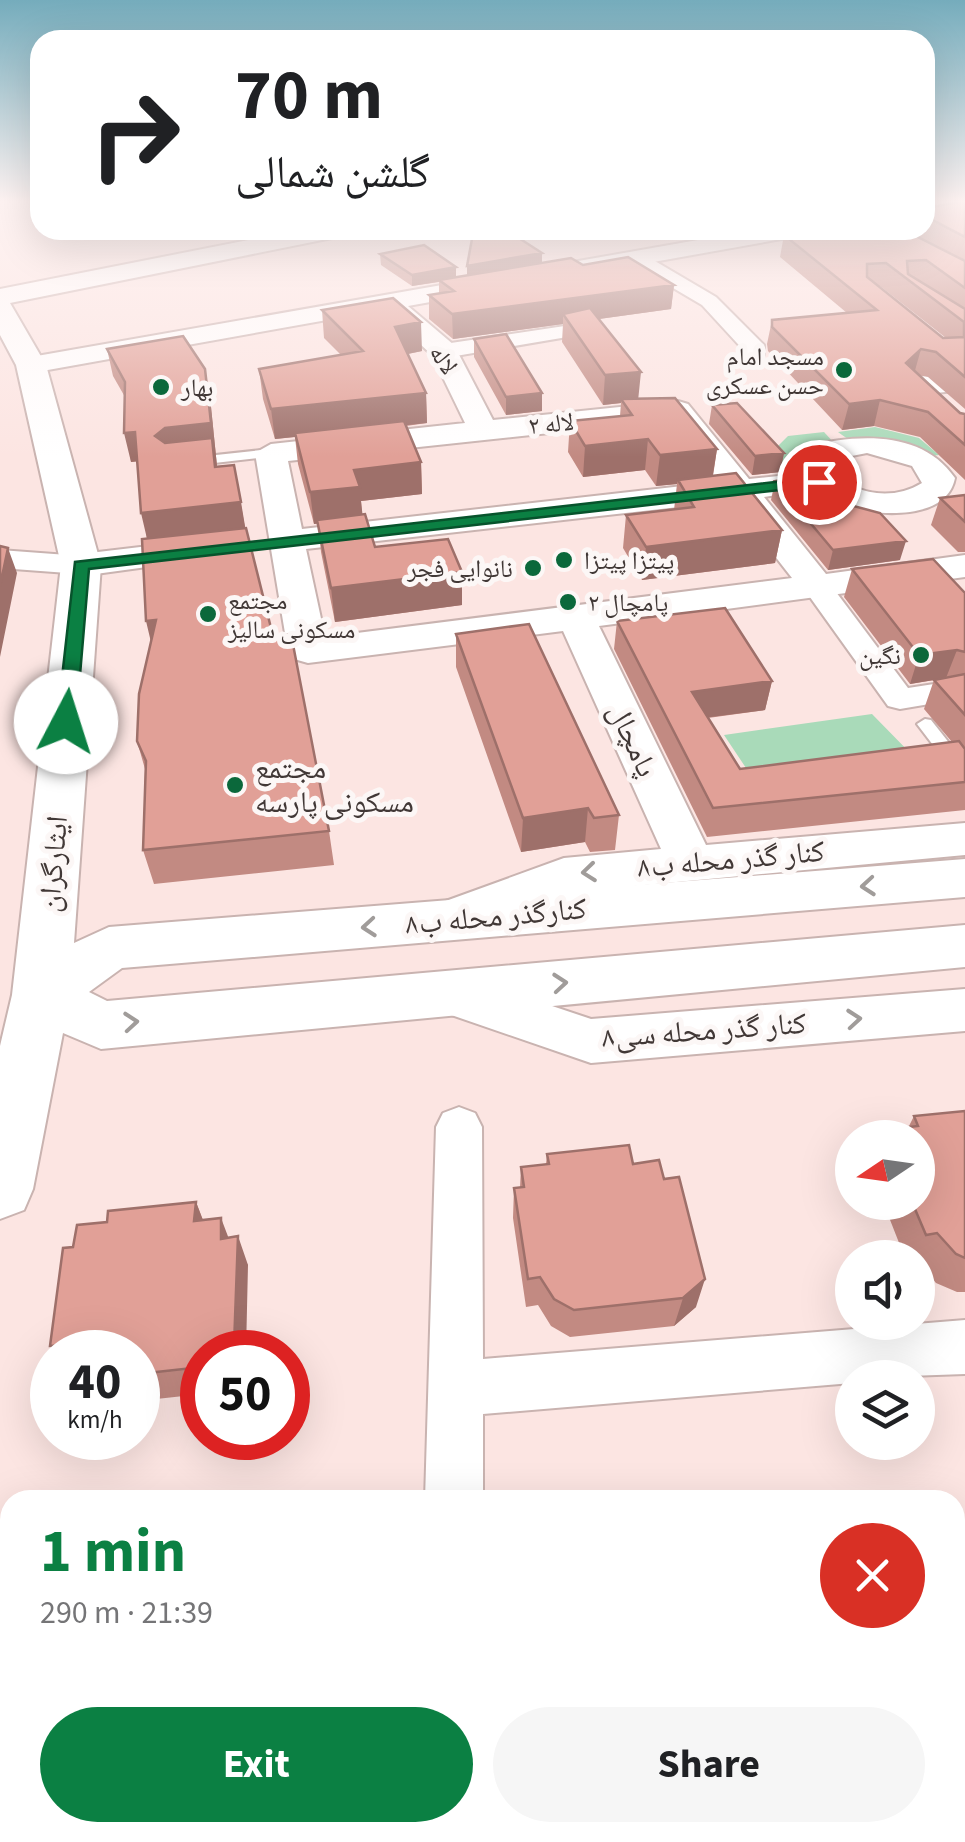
<!DOCTYPE html>
<meta charset="utf-8">
<style>
:root{--surface:#fff;--page:#f6f6f6;--text:#202124;--muted:#757577;--accent:#0b8043}
body{margin:0;font-family:"Source Sans 3","Noto Naskh Arabic",sans-serif;background:var(--page);color:var(--text);height:100vh;display:flex;flex-direction:column;font-size:38px;white-space:nowrap}
*{box-sizing:border-box;margin:0}
p{font-size:32px;color:var(--muted)}
.icon{flex:none;width:55px;height:55px;fill:none;stroke:currentColor;stroke-width:2;stroke-linecap:round;stroke-linejoin:round}
.map{position:relative;flex:1;overflow:hidden}
.panel{position:absolute;left:0px;top:1490px;width:965px;height:352px;display:flex;flex-direction:column;background:var(--surface);border-radius:30px 30px 0 0;box-shadow:0 10px 40px #0002}
.panel>*{flex:none}
.guide{position:absolute;left:30px;top:30px;width:905px;height:210px;border-radius:30px;box-shadow:0 10px 40px #0002;background:#fff;color:var(--text);overflow:hidden}
.needle{width:65px;rotate:257deg}
.controls{position:absolute;left:835px;top:1120px;display:grid;gap:20px}
.controls a{display:grid;place-items:center;width:100px;height:100px;border-radius:50%;background:var(--surface);box-shadow:0 10px 40px #0002;font-size:50px}
.speed{position:absolute;left:30px;top:1330px;display:flex;gap:20px;font-size:50px;font-weight:700;text-align:center}
.speed>*{display:grid;place-content:center;width:130px;height:130px;border-radius:50%;background:var(--surface);box-shadow:0 10px 40px #0002;line-height:1}
.speed small{font-size:25px;font-weight:400}
.speed .limit{border:15px solid #d22;background:#fff;color:#111}
.pin{position:absolute;display:grid;place-items:center;width:85px;height:85px;color:#fff;margin:-42px;border:5px solid #fff;border-radius:50%;box-shadow:0 2px 10px #0007}
.me{position:absolute;width:110px;margin:-55px;rotate:5deg;stroke-linejoin:round;filter:drop-shadow(0 0 8px #0008)}
.turn{display:flex;align-items:center;gap:35px;height:210px;padding:0 40px;font-size:45px}
.turn .icon{width:130px;height:130px;stroke-width:2.5}
.turn b{display:block;font-size:70px;line-height:85px}
.round{display:grid;place-items:center;flex:none;width:105px;height:105px;border-radius:52px;background:var(--page)}
.headline{display:flex;align-items:center;justify-content:space-between;height:170px;padding:0 40px}
h1{font-size:60px;font-weight:700;line-height:75px;color:var(--accent)}
.action{display:flex;gap:20px;margin-top:auto;padding:20px 40px}
.action a{flex:1;height:115px;border-radius:60px;background:var(--accent);color:#fff;font-size:40px;font-weight:700;line-height:115px;text-align:center}
.action a+a{background:var(--page);color:var(--text)}
.map>svg:first-child{display:block}
</style>
<div class="map">
<svg width="965" height="1842" viewBox="0 0 965 1842">
<rect width="100%" height="100%" fill="#fce5e2"/>
<path fill="#a9dab9" d="M875 427 919 438 939 455C910 460 861 451 838 432Z
M824 432 835 444 805 470 787 473 770 454 788 436Z
M872 714 918 761 756 783 724 735Z"/>
<g fill="none" stroke-linecap="round" stroke-linejoin="round">
<g stroke="#c9b3b0" stroke-width="4">
<path id="service" d="M271 449 277 453 275 456 188 466 182 462 188 458Z
M925 719 931 720 965 763V781L959 779 917 724Z"/>
</g>
<g stroke="#c9b3b0" stroke-width="4">
<path id="minor" d="M629 254H643L716 297 764 345V355H748L702 305 629 262Z
M578 324 585 326V334L444 358 433 351 444 344Z
M0 550 81 556 95 565 81 574 0 568Z
M817 577 827 580 908 688 947 682 959 685 963 692 959 699 900 709 888 706 802 586Z
M459 1107 475 1113 482 1127 483 1359 965 1320V1374L852 1378V1383L483 1414V1500H425L436 1127 443 1113Z
M419 1832H489V1842H419Z"/>
</g>
<g stroke="#c9b3b0" stroke-width="4">
<path id="tertiary" d="M965 199V206L925 213V201Z
M755 230H804L793 237 408 306 454 345 493 420 678 401 688 404 749 479 797 474 807 446C859 434 922 430 955 478 947 521 878 516 846 507 835 504 822 493 811 492 796 490 779 495 764 497L826 574 965 555V577L599 626 706 845 965 823V855L570 892 450 938 432 932 425 919 432 906 564 858 661 849 563 631 308 663 294 659 288 651 255 453 271 444 465 423 432 355 383 310 31 373 17 365 31 357ZM670 420 718 482 302 529 288 461ZM867 453 912 466 922 483C891 502 852 494 828 469L831 460ZM732 501 792 578 325 637 306 549Z
M965 372V390L916 395 902 386 916 377Z
M208 539 220 543 226 550 220 557 81 576 68 573 63 565 68 557 81 554Z
M450 972 591 1019 965 989V1031L591 1063 431 1008 424 993 431 978Z"/>
</g>
<g stroke="#c9b3b0" stroke-width="4">
<path id="secondary" d="M299 230H349L337 237 10 303 46 365 101 565 74 943 109 927 965 859V897L122 968 89 992 107 1001 965 925V967L101 1049 63 1033 33 1189 24 1210 0 1219V1046L12 995 61 565 16 365 0 335V289Z"/>
</g>
<use href="#service" fill="#fff" fill-rule="evenodd"/>
<use href="#minor" fill="#fff" fill-rule="evenodd"/>
<use href="#tertiary" fill="#fff" fill-rule="evenodd"/>
<use href="#secondary" fill="#fff" fill-rule="evenodd"/>
</g>
<path fill="#c28a82" fill-rule="evenodd" d="M965 201V409L928 377 918 375 960 413 965 414V480L920 437 874 426 842 430 768 351 767 344 772 320 847 313 780 257 784 235 925 230V208ZM878 286H880L946 338H943Z
M380 254 456 277 542 263 583 265 674 285 671 309 599 319 638 399 717 449 713 476 782 530 775 563 642 580 623 548 626 515 674 510 677 484 656 486 645 470 583 477 568 452 570 421 620 416 621 403 603 405 562 342 563 324 453 339 429 319V295L439 293V282L412 286 381 265Z
M322 310 422 351 408 354 426 393 427 423 406 426 421 462 422 494 361 501 362 515 375 547 462 605 335 622 321 552 318 523 314 524 298 464 295 437 275 439 263 399 259 369 341 355 324 338Z
M474 339 542 393V411L506 415 474 357Z
M107 349 205 369 210 397 217 466 234 465 245 528 273 636 329 831 334 865 154 884 143 850 145 769 137 741 151 642 147 539 137 461 131 462 125 397 113 376Z
M712 405 784 453 780 472 752 475 709 424Z
M775 481 823 498 900 560 828 570 771 500Z
M965 495V552H958L931 525 940 498Z
M852 569 965 593V810L707 837 614 649 617 621 772 681 765 710 708 718 740 769 952 742 924 709 934 680 910 684 844 597Z
M456 634 619 815 615 850 590 852 585 842 521 852 456 667Z
M965 1111V1292H957L936 1283 918 1262V1258H905L883 1202H918V1138H888L892 1129 908 1128 914 1116Z
M547 1154 633 1164 696 1307 674 1326 570 1337 551 1326 538 1305 526 1307 513 1218 514 1188H520L521 1167 546 1164Z
M196 1202 203 1220 228 1238 248 1265 202 1352V1394L138 1401V1352H54L50 1346 73 1247 107 1222Z"/>
<path fill="#9e706a" d="M542 253V264L467 277V266Z
M456 267V279L412 286V275Z
M674 285 671 309 570 323 563 314V324L453 339 452 314Z
M421 322 422 351 397 356 395 327Z
M921 349 914 374 906 363Z
M205 369 210 397 217 466 171 456 155 436Z
M641 372 638 401 621 399V403L603 405 605 375Z
M426 393 427 423 275 439 271 409Z
M542 393V411L506 415V397Z
M880 400 874 426 842 430 849 404Z
M135 432 142 461 131 462 124 433Z
M648 439 645 470 583 477 585 446Z
M717 449 712 480H678L677 484 656 486 660 455Z
M784 453 780 472 752 475 755 456Z
M421 462 422 494 361 501 363 519 314 524 310 492 354 470Z
M241 502 246 532 148 543 141 513Z
M782 530 775 563 642 580 646 547Z
M906 541 900 560 828 570 833 550Z
M8 548 17 573 0 657V586Z
M462 572V605L335 622 331 588Z
M156 620 154 655 146 621Z
M957 650 946 678 910 684 919 655Z
M772 681 765 710 687 720 692 692Z
M588 808 585 842 521 852 523 818Z
M196 1202 207 1231 194 1221Z
M221 1218 232 1247 221 1239Z
M238 1236 248 1265 246 1352H225Z
M705 1279 696 1307 674 1326 683 1298Z
M139 1832H165L152 1842H125Z"/>
<path fill="#e1a097" stroke="#9e706a" stroke-width="2.5" fill-rule="evenodd" d="M965 201V237L925 216V208Z
M806 230H904L965 261V288L926 260 907 261 908 274 965 309V377L936 352 921 349 906 363 960 413 965 414V445L928 412 880 400 849 404 772 327V320L877 310 784 235ZM886 263 964 322V337L943 338 867 277V264Z
M508 231 542 253 467 266 472 239Z
M424 245 456 267 412 275 380 254Z
M628 257 674 285 452 314 429 295 454 291 439 280 571 258 583 265Z
M393 298 421 322 395 327 426 393 271 409 259 369 363 351 322 310Z
M590 308 641 372 605 375 563 314Z
M506 334 542 393 506 397 474 339Z
M183 336 205 369 211 423 165 428 155 436 165 443 212 438 215 467 234 465 241 502 141 513 135 432 124 433 125 382 107 349Z
M675 398 717 449 660 455 648 439 585 446 570 421 632 415 621 399Z
M737 403 784 453 755 456 712 405Z
M404 421 421 462 354 470 360 487 310 492 295 433Z
M736 473 782 530 646 547 626 515 694 507 678 480Z
M804 476 823 498 880 513 906 541 833 550 775 481Z
M965 495V522L940 498Z
M365 514 375 547 448 539 462 572 331 588 317 520Z
M246 528 273 636 291 634 329 831 143 850 146 761 137 741 139 694 156 620 146 621 142 539Z
M0 546 8 548 0 586Z
M933 559 965 593V652L957 650 919 655 852 569Z
M725 608 772 681 692 692 740 769 959 741 965 749V782L713 808 617 621Z
M529 624 619 815 594 818 588 808 523 818 456 634Z
M965 674V715L934 680Z
M965 1111V1258L956 1254 937 1233 926 1235 912 1202H918V1138H895L892 1129 918 1126 914 1116Z
M629 1145 633 1164 659 1160 664 1179 679 1177 705 1279 683 1298 574 1310 554 1299 540 1277 528 1279 514 1188 524 1187 521 1167 549 1164 547 1154Z
M196 1202 194 1221 221 1218V1239L238 1236 234 1346 225 1352H202V1367L138 1374V1352H64L62 1345 50 1346 63 1248 73 1247 77 1225 107 1222 108 1211Z
M0 1595 10 1596V1832H139L125 1842H0Z
M518 1832H734L735 1842H521Z"/>
<defs><path id="oneway-chevron" d="M-2-3.5L2.5 0L-2 3.5" fill="none" stroke-width="1.6" stroke-linecap="round" stroke-linejoin="round" transform="scale(2.5)"/></defs>
<g stroke="#a09c9a">
<use href="#oneway-chevron" transform="translate(589 872) rotate(174)"/>
<use href="#oneway-chevron" transform="translate(868 886) rotate(175)"/>
<use href="#oneway-chevron" transform="translate(369 927) rotate(175)"/>
<use href="#oneway-chevron" transform="translate(560 983) rotate(-5)"/>
<use href="#oneway-chevron" transform="translate(854 1019) rotate(-5)"/>
<use href="#oneway-chevron" transform="translate(131 1022) rotate(-5)"/>
</g>
<linearGradient id="sky" x2="0" y2="1"><stop stop-color="#75acbc"/><stop offset="0.44" stop-color="#fef3f2"/><stop offset="1" stop-color="#fef3f2" stop-opacity="0"/></linearGradient>
<rect width="965" height="457" fill="url(#sky)"/>
<path fill="#0b8043" stroke="#07532c" stroke-width="2.5" d="M819 477 826 482 824 485 89 569 76 722 66 727 57 722 75 562Z"/>
<g fill="#0b683b" stroke="#fcf7f6" stroke-width="4">
<circle cx="844" cy="370" r="10"/>
<circle cx="161" cy="387" r="10"/>
<circle cx="564" cy="560" r="10"/>
<circle cx="533" cy="568" r="10"/>
<circle cx="568" cy="602" r="10"/>
<circle cx="208" cy="614" r="10"/>
<circle cx="921" cy="655" r="10"/>
<circle cx="235" cy="785" r="10"/>
</g>
<g text-anchor="middle" stroke-width="10" stroke-linejoin="round" paint-order="stroke">
<g font-size="25" fill="#413836" stroke="#fcf7f6" text-anchor="start">
<text x="824" y="365" text-anchor="end">مسجد امام<tspan x="824" dy="29">حسن عسکری</tspan></text>
<text x="181" y="396">بهار</text>
<text x="584" y="569">پیتزا پیتزا</text>
<text x="513" y="577" text-anchor="end">نانوایی فجر</text>
<text x="228" y="609">مجتمع<tspan x="228" dy="29">مسکونی سالیز</tspan></text>
<text x="588" y="611">پامچال ۲</text>
<text x="901" y="664" text-anchor="end">نگین</text>
</g>
<g font-size="25" fill="#413836" stroke="#fcf7f6">
<text transform="translate(444 359) rotate(55)" y="9">لاله</text>
<text transform="translate(551 423) rotate(-6)" y="9">لاله ۲</text>
</g>
<g font-size="30" fill="#413836" stroke="#fcf7f6">
<text transform="translate(633 740) rotate(65)" y="10">پامچال</text>
<text transform="translate(731 859) rotate(-5)" y="10">کنار گذر محله ب۸</text>
<text transform="translate(53 864) rotate(-85)" y="10">ایثارگران</text>
<text transform="translate(496 916) rotate(-5)" y="10">کنارگذر محله ب۸</text>
<text transform="translate(704 1030) rotate(-4)" y="10">کنار گذر محله سی۸</text>
</g>
<g font-size="30" fill="#413836" stroke="#fcf7f6" text-anchor="start">
<text x="255" y="778">مجتمع<tspan x="255" dy="34">مسکونی پارسه</tspan></text>
</g>
</g>
</svg>
<div class="controls">
<a><svg class="needle" viewBox="-14 -14 28 28"><path d="M0-13l5 13h-10z" fill="#e53935"/><path d="M0 13l5-13h-10z" fill="#757577"/></svg></a>
<a><svg class="icon" aria-label="sound" viewBox="0 0 24 24"><path d="M4 9h4l5-4v14l-5-4H4zM17 9q2 3 0 6"/></svg></a>
<a><svg class="icon" aria-label="layers" viewBox="0 0 24 24"><path d="M12 4l9 5-9 5-9-5zM3 14l9 5 9-5"/></svg></a>
</div>
<div class="speed"><div>40<small>km/h</small></div><div class="limit">50</div></div>
<div class="pin" style="left:819px;top:482px;background:#d93025"><svg class="icon" aria-label="arrive" viewBox="0 0 24 24"><path d="M6 21V4h12l-3 4 3 4H6"/></svg></div>
<svg class="me" style="left:66px;top:722px" viewBox="-20 -20 40 40"><circle r="19" fill="#fff"/><path d="M0-13L10 11 0 6-10 11z" fill="#0b8043"/></svg>
<div class="guide">
<div class="turn"><svg class="icon" aria-label="right" viewBox="0 0 24 24"><path d="M7 20v-9h11M14 6l5 5-5 5"/></svg><div><b>70 m</b>گلشن شمالی</div></div>
</div>
<section class="panel">
<div class="headline"><div><h1>1 min</h1><p>290 m · 21:39</p></div><a class="round" style="background:#d93025;color:#fff"><svg class="icon" aria-label="close" viewBox="0 0 24 24"><path d="M6 6l12 12M18 6L6 18"/></svg></a></div>
<div class="action"><a>Exit</a><a>Share</a></div>
</section>
</div>
